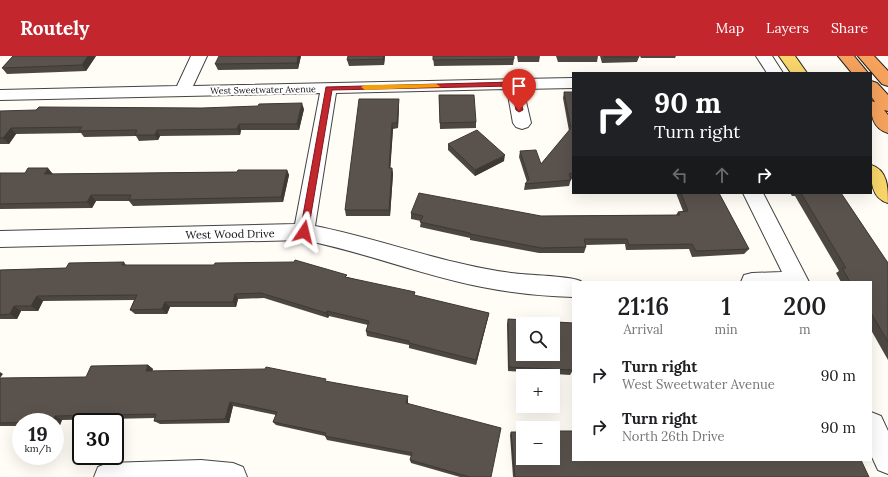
<!DOCTYPE html>
<meta charset="utf-8">
<style>
:root{--surface:#fff;--page:#f2f2f2;--text:#202124;--muted:#757577;--accent:#c4262e}
body{margin:0;font-family:Lora,serif;background:var(--page);color:var(--text);height:100vh;display:flex;flex-direction:column;font-size:15px;white-space:nowrap}
*{box-sizing:border-box;margin:0}
p{font-size:13px;color:var(--muted)}
.icon{flex:none;width:22px;height:22px;fill:none;stroke:currentColor;stroke-width:2;stroke-linecap:round;stroke-linejoin:round}
.map{position:relative;flex:1;overflow:hidden}
.drawer{position:absolute;left:572px;top:225px;width:300px;height:180px;display:flex;flex-direction:column;background:var(--surface);border-radius:0px;box-shadow:0 4px 16px #0002}
.drawer>*{flex:none}
.top-card{position:absolute;left:572px;top:16px;width:300px;height:122px;border-radius:0px;box-shadow:0 4px 16px #0002;background:#202124;color:#fff;overflow:hidden}
.tools{position:absolute;left:516px;top:261px;display:grid;gap:8px}
.tools a{display:grid;place-items:center;width:44px;height:44px;border-radius:0px;background:var(--surface);box-shadow:0 4px 16px #0002;font-size:20px}
.speed{position:absolute;left:12px;top:357px;display:flex;gap:8px;font-size:20px;font-weight:700;text-align:center}
.speed>*{display:grid;place-content:center;width:52px;height:52px;border-radius:50%;background:var(--surface);box-shadow:0 4px 16px #0002;line-height:1}
.speed small{font-size:10px;font-weight:400}
.speed .limit{border:2px solid #111;border-radius:6px;background:#fff;color:#111}
.pin{position:absolute;display:grid;place-items:center;width:34px;height:34px;color:#fff;margin:-41px -17px;border-radius:50% 50% 50% 0;rotate:-45deg;box-shadow:0 0 4px #0007}
.pin .icon{rotate:45deg}
.me{position:absolute;width:44px;margin:-22px;rotate:10deg;stroke-linejoin:round;filter:drop-shadow(0 0 3px #0008)}
.turn{display:flex;align-items:center;gap:14px;height:84px;padding:0 16px;font-size:18px}
.turn .icon{width:52px;height:52px;stroke-width:2.5}
.turn b{display:block;font-size:28px;line-height:34px}
.lanes{display:flex;align-items:center;height:38px;padding:0 16px;background:#0003;justify-content:center;gap:20px;direction:ltr}
.lanes .off{opacity:.35}
.eta{display:flex;justify-content:space-evenly;align-items:center;height:68px;text-align:center}
.eta b{font-size:24px;font-weight:600;line-height:28px}
ul{padding:0;list-style:none}
li{display:flex;align-items:center;gap:12px;height:52px;padding:0 16px}
li div{flex:1}
li b{display:block;font-size:15px}
li em{font-style:normal}
header{display:flex;align-items:center;gap:24px;box-sizing:border-box;height:56px;padding:0 20px;background:var(--accent);color:#fff}
header strong{font-size:19px}
nav{display:flex;gap:22px;margin-inline-start:auto;font-size:14px}
.map>svg:first-child{display:block}
</style>
<header>
<strong>Routely</strong>
<nav><a>Map</a><a>Layers</a><a>Share</a></nav>
</header>
<div class="map">
<svg width="888" height="421" viewBox="0 0 888 421">
<rect width="100%" height="100%" fill="#fffdf5"/>
<g fill="none" stroke-linecap="round" stroke-linejoin="round">
<g stroke="#444" stroke-width="2">
<path id="minor" d="M191 0H207L193 30 573 22V32L523 33 531 67 528 71 522 73 516 71 513 67 507 33 336 37 315 170C381 183 444 208 511 217 523 219 576 220 582 226H573V241C542 240 512 237 482 231 421 219 364 196 304 184L0 191V175L295 168 320 37 0 44V34L177 30Z
M756 0H772L783 17H767Z
M743 137H763L809 226H741L744 219 752 217 782 216Z
M871 356 881 360 888 375V418L878 414 871 399Z
M201 404 233 407 243 411 247 421H94L98 411 108 407Z"/>
</g>
<g stroke="#222" stroke-width="2">
<path id="major" d="M779 0H795L807 17H791Z
M871 109C888 114 888 132 888 147 871 142 871 125 871 109Z"/>
</g>
<g stroke="#222" stroke-width="2">
<path id="highway" d="M838 0H854L868 17H852Z
M858 0H874L888 15V30L882 28Z
M871 25 877 27 888 39V55L884 54 888 59V77C872 72 871 59 871 45L875 46 871 40Z"/>
</g>
<use href="#minor" fill="#fff" fill-rule="evenodd"/>
<use href="#major" fill="#f9d66b" fill-rule="evenodd"/>
<use href="#highway" fill="#f5a25d" fill-rule="evenodd"/>
</g>
<path fill="#4d4742" d="M13 0H96L86 15 7 18 2 12Z
M301 0 298 13 218 14 215 8Z
M348 0H385L384 9 349 10 347 4Z
M433 0 514 3 513 9 434 10Z
M517 0H540L539 6H518Z
M556 0H598L597 6H558Z
M600 0H639V1L637 6 602 7Z
M640 0H676L675 2H641Z
M564 36H573V123H571L569 130 524 134 525 128 527 126 519 101 520 95 541 108 569 75 563 42Z
M439 39 476 66V72L440 73Z
M399 49 398 72 393 73 390 112H392L393 118 390 160H346L345 154Z
M304 53 299 74H241L240 79 160 80 158 84 139 85 136 80 84 81 81 77 16 78 9 88H0V55Z
M448 88 504 105 475 120 448 94Z
M287 114 289 119 283 146 133 150 129 145H96L92 152 0 153V117L52 118 237 116Z
M676 137H719L749 193 744 198 692 201 689 193 626 194 625 188 586 189V191L584 197H539L470 184V182L420 171 421 165 411 163V157L541 160 676 159 678 156 683 155Z
M790 137H841L888 207V304L871 274V226H841L836 217 839 215 795 140H792Z
M124 206 126 209 347 221 415 240 489 257 476 309 409 292V289L367 280 366 275 368 269 329 260 328 262 264 242 238 243 236 251H170L167 258H135L130 254 134 244 43 245 38 255H21L17 263H0V214L66 212Z
M508 263 573 267V310H572L573 314 570 319 508 315 507 268Z
M148 309 153 313 152 315 327 326 408 344V347L491 421H460L411 407 410 404 411 400 327 384 325 380 276 369 273 366 276 359 233 350 229 367 160 368 154 365 155 362 62 364 60 369H55V366H21V370H0V322L86 321Z
M511 376 573 404 869 421H513L510 379Z"/>
<path fill="#3f3936" d="M88 0H96L86 15 82 9Z
M298 0H301L298 13 297 7Z
M384 0H385L384 9 383 3Z
M399 43V49L398 72 397 67Z
M302 47 304 53 299 74 297 68Z
M392 67 393 73 390 118 389 112Z
M239 68 241 74 240 79 237 73Z
M11 72 16 78 9 88 3 82Z
M157 74 160 80 158 84 155 79Z
M505 99 504 105 475 120V114Z
M48 112 53 118H44Z
M392 112 393 118 390 160 389 154Z
M287 114 289 119 283 146 281 141Z
M91 139 96 145 92 152 87 146Z
M235 238 238 243 236 251 233 246Z
M37 240 43 245 38 255 31 250Z
M165 246 170 251 167 258 162 253Z
M14 250 21 255 17 263 10 258Z
M327 255 329 260 328 262 326 257Z
M489 257 488 262 476 309V304Z
M148 309 153 313 151 320 146 315Z
M0 316 3 318 0 322Z
M408 340V344L407 350 406 347Z
M230 346 233 350 229 367 225 363Z
M55 360 62 364 60 369 55 367V366H52Z"/>
<path fill="#5a524d" stroke="#3f3936" fill-rule="evenodd" d="M13 0H88L82 9 2 12Z
M219 0H298L297 7 215 8Z
M348 0H384L383 3 347 4Z
M433 0H514V3L433 4Z
M604 0H639V1H604Z
M564 36H573V117L569 118 571 124 525 128 529 123 520 95 536 94 541 108 571 72Z
M439 39H474L476 66 440 67Z
M359 43H399L397 67H392L389 112H392L389 154H345Z
M302 47 297 68H239L237 73 157 74 155 79H135L137 74 79 75 82 71 11 72 3 82H0V55L36 54 39 51 202 52 258 50 259 48Z
M477 74 505 99 475 114 448 88Z
M28 112H48L44 118 237 116 238 114H287L281 141 129 144 131 139H91L87 146 0 148V117H25Z
M419 137 541 160 680 159 678 156 688 155 681 137H719L749 193 696 195 692 188 629 189 627 183H584L586 191 541 192 470 178V177L420 166 423 160 411 157Z
M801 137H841L888 207V286L871 257V226H850L842 212H846Z
M295 204 347 219 345 221 415 236 414 239 489 257 476 304 409 287V285L366 275 369 265 327 255 326 257 261 237 235 238 233 246H165L162 253 130 254 137 239 37 240 31 250H14L10 258 0 259V214L66 212 69 207 124 206 122 209H214L215 207 294 206Z
M508 263 573 267V306H572L573 314 509 311ZM523 268H553V298H523Z
M148 309 146 315 265 313 266 311 326 323 325 325 408 340 406 347 501 372 491 421H470L410 404 412 397 325 380 326 377 273 366 277 356 230 346 225 363 154 365 156 358 55 360 52 366 0 367V322L86 321 91 310Z
M553 375H573V404H861L869 421H515L511 376H523V402H553Z"/>
<path fill="#c4262e" stroke="#7f191e" d="M514 26 517 28 523 54 519 56 516 54 511 30 332 34 308 176 307 179H301L300 176 326 31Z"/>
<path fill="#f59e0b" d="M436 28 440 30 439 31 365 34 361 31 365 29Z"/>
<g text-anchor="middle" stroke-width="4" stroke-linejoin="round" paint-order="stroke">
<g font-size="9" fill="#111" stroke="#fff">
<text transform="translate(263 34) rotate(-1)" y="3">West Sweetwater Avenue</text>
</g>
<g font-size="11" fill="#111" stroke="#fff">
<text transform="translate(230 178) rotate(-1)" y="4">West Wood Drive</text>
</g>
</g>
</svg>
<div class="tools">
<a><svg class="icon" aria-label="search" viewBox="0 0 24 24"><circle cx="10" cy="10" r="6"/><path d="M15 15l6 6"/></svg></a>
<a>+</a>
<a>−</a>
</div>
<div class="speed"><div>19<small>km/h</small></div><div class="limit">30</div></div>
<div class="pin" style="left:519px;top:54px;background:#d93025"><svg class="icon" aria-label="arrive" viewBox="0 0 24 24"><path d="M6 21V4h12l-3 4 3 4H6"/></svg></div>
<svg class="me" style="left:304px;top:176px" viewBox="-20 -20 40 40"><path d="M0-17L14 15 0 8-14 15z" fill="#c4262e" stroke="#fff" stroke-width="4"/></svg>
<div class="top-card">
<div class="turn"><svg class="icon" aria-label="right" viewBox="0 0 24 24"><path d="M7 20v-9h11M14 6l5 5-5 5"/></svg><div><b>90 m</b>Turn right</div></div>
<div class="lanes"><svg class="icon off" aria-label="left" viewBox="0 0 24 24"><path d="M17 20v-9H6M10 6l-5 5 5 5"/></svg><svg class="icon off" aria-label="ahead" viewBox="0 0 24 24"><path d="M12 20V5M6 11l6-6 6 6"/></svg><svg class="icon" aria-label="right" viewBox="0 0 24 24"><path d="M7 20v-9h11M14 6l5 5-5 5"/></svg></div>
</div>
<section class="drawer">
<div class="eta">
<div><b>21:16</b><p>Arrival</p></div>
<div><b>1</b><p>min</p></div>
<div><b>200</b><p>m</p></div>
</div>
<ul>
<li><svg class="icon" aria-label="right" viewBox="0 0 24 24"><path d="M7 20v-9h11M14 6l5 5-5 5"/></svg><div><b>Turn right</b><p>West Sweetwater Avenue</p></div><em>90 m</em></li>
<li><svg class="icon" aria-label="right" viewBox="0 0 24 24"><path d="M7 20v-9h11M14 6l5 5-5 5"/></svg><div><b>Turn right</b><p>North 26th Drive</p></div><em>90 m</em></li>
</ul>
</section>
</div>
